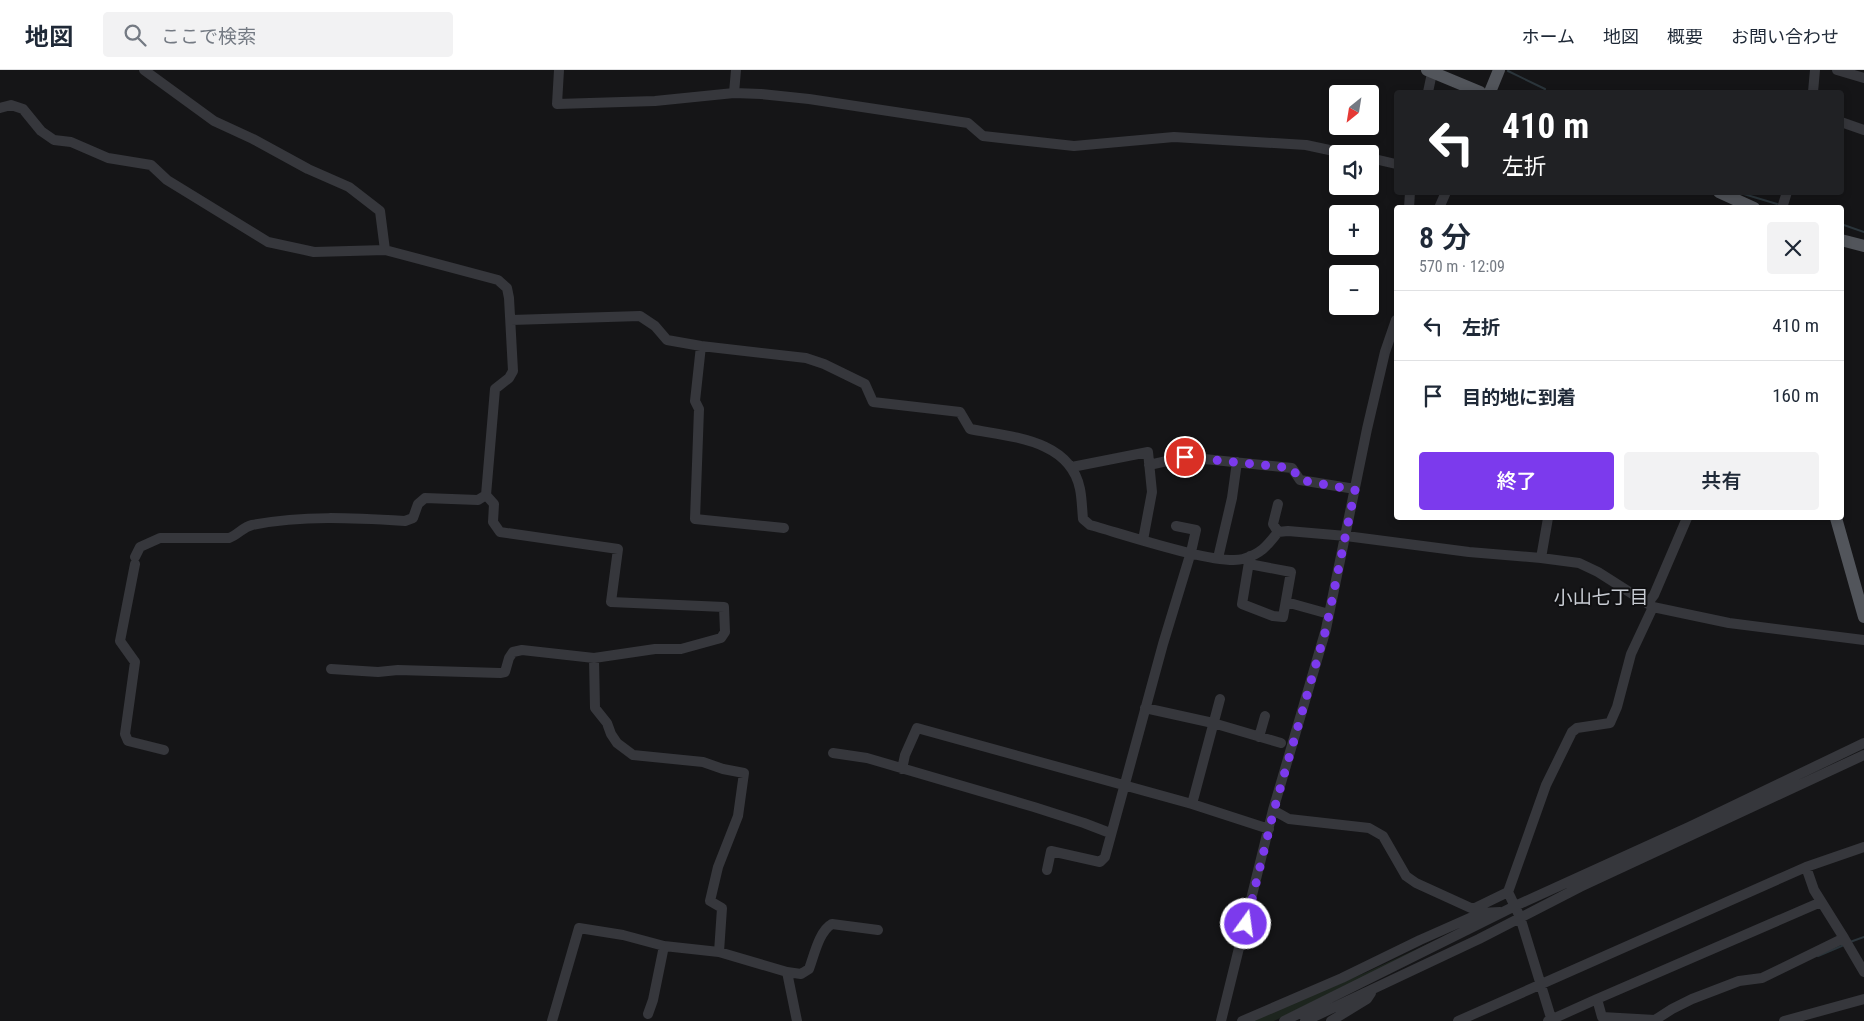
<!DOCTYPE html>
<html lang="ja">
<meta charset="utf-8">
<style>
:root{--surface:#fff;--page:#f2f2f3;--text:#1f2937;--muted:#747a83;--line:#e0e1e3;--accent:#7c3aed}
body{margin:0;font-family:"Roboto Condensed","Noto Sans JP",sans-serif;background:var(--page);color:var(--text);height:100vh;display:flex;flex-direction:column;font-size:19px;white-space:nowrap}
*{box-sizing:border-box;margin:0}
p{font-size:16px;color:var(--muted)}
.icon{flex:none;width:28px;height:28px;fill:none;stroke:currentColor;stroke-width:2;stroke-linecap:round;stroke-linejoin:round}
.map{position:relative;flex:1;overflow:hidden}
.side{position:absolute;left:1394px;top:135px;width:450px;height:315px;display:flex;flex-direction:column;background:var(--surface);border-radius:5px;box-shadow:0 2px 8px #0003}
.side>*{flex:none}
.banner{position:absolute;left:1394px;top:20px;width:450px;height:105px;border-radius:5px;box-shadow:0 2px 8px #0003;background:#202124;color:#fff;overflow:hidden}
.needle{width:32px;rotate:210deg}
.tools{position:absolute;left:1329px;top:15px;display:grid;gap:10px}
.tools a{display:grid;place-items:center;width:50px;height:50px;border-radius:5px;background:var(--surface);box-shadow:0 2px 8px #0003;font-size:25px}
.pin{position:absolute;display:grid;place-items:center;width:42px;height:42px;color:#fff;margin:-21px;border:2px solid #fff;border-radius:50%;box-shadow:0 1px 5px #0007}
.me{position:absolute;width:55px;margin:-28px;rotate:14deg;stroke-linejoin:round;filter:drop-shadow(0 0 4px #0008)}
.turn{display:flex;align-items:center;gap:18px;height:105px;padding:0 25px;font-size:22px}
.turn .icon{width:65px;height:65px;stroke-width:2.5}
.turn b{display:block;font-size:35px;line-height:42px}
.round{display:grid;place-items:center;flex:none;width:52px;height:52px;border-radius:5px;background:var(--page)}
.summary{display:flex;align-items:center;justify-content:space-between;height:85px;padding:0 25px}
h1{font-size:30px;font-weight:600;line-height:38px}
.action{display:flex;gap:10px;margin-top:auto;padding:10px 25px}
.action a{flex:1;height:58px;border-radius:5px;background:var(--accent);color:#fff;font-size:20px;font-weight:600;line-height:58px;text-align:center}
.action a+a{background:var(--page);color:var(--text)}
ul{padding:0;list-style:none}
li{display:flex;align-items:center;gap:15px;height:70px;padding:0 25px;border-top:1px solid var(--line)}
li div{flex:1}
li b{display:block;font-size:19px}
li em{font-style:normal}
header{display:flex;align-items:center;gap:30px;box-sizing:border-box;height:70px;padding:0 25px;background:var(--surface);border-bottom:1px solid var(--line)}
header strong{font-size:24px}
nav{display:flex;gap:28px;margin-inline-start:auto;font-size:18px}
.search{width:350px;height:45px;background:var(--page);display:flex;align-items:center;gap:12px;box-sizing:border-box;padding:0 18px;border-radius:5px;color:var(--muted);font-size:19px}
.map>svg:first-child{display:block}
</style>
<header>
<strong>地図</strong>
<div class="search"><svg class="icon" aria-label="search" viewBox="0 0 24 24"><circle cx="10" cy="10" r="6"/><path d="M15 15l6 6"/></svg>ここで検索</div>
<nav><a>ホーム</a><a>地図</a><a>概要</a><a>お問い合わせ</a></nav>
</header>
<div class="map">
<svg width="1864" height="951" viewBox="0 0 1864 951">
<rect width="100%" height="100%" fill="#151517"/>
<path fill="#1d251e" d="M1484 848 1274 951H1252L1367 902Z"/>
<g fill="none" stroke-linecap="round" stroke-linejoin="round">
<path stroke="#2b353b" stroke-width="2" d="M1508 1 1545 19
M1737 122 1777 134
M1790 137 1791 138
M1841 154 1864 162
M1850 872 1864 867
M1818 886 1844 875"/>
<path stroke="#36373c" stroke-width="10" d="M144 0 214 51 253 69 308 99 349 117 380 141 385 180
M559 0 557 34 655 31 734 23 761 24 809 29 968 53 983 66 1074 76 1174 67 1306 75 1348 84
M1837 0 1864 8
M1428 22 1432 3
M1813 22 1815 0
M734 23 736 0
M0 38 11 35 23 39 41 61 54 70 71 72 108 88 151 95 167 110 268 172 314 182 385 180 498 210 507 218 509 228 513 301 509 308 495 319 486 425 494 434 493 452 500 462 618 479 611 532 724 537 725 562 721 568 681 579H655L594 588 522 580 513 582 509 588 505 602 500 603 398 600 378 602 331 599
M1841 52 1864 60
M1370 88 1396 94
M1409 138 1410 122
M1439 138 1446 122
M1782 138 1787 122
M511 250 640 246 655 256 667 270 701 276 806 288 824 294 865 314 873 332 960 342 970 359C1010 367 1070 369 1080 419 1082 429 1082 439 1083 449L1090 455C1120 463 1217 496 1243 489 1261 484 1267 476 1278 462L1288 461 1346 466 1469 482 1541 488 1579 493 1598 502 1653 537 1729 553 1864 570
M701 276 695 331 699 339 695 449 784 458
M1149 395 1185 387 1292 398 1300 410 1355 419
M1072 397 1148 382 1152 422 1143 470
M1278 434 1273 454 1278 462
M135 487 140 477 160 468H229C238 465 243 457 252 455 302 445 354 448 405 451L413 448 418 434 425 428 478 430 486 425
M1218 488 1232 428 1237 392
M1541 488 1548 448
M135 494 120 571 135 592 125 664 128 671 164 680
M1249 494 1291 502 1283 547 1273 546 1242 534 1250 486
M1286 532 1329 544
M1648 533 1654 525 1687 448
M594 588 595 638 607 653 611 664 617 673 633 685 703 692 723 699 744 703 738 746 718 797 710 831 722 838 719 882
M1145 638 1213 653 1281 673
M1259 667 1265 646
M833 683 867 688 1034 737 1084 753 1110 763
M902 699 905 685 917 658 1192 734 1269 759
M1192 734 1220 629
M1273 740 1289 749 1369 758 1383 766 1406 806 1416 813 1473 839 1508 822 1520 847 1552 951
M1047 800 1051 781 1100 792 1105 787 1163 574 1191 482 1196 460 1176 456
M1508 822 1546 715 1572 662 1577 658 1610 653 1617 637 1631 584 1653 537
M1844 868 1864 902
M787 902 801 904 809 899C814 886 819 861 832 854L878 860
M1597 929 1821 832
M648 944 653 930 664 876
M552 951 579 858 623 865 664 876 719 882 787 902 797 951
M1221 951 1273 740 1326 559 1367 359 1385 282 1396 250
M1242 951 1342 908 1420 870 1481 843 1500 842
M1284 951 1515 836 1691 756 1864 673
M1305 951 1479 869 1580 817 1864 685
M1331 951 1367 929 1371 923
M1458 951 1806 797 1864 777
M1548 951 1597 929 1602 947 1655 950 1672 939 1692 929 1739 911 1762 908 1844 868 1814 820 1806 797
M1784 951 1864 929"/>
<path stroke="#52555b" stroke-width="12" d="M1427 0 1480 22
M1490 22 1499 0
M1719 122 1754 138
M1841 170 1864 176
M1836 448 1864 547"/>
</g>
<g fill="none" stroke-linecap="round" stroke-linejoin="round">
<path stroke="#7c3aed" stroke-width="9" stroke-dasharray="0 16.2" d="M1185 387 1292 398 1300 410 1355 420 1326 559 1274 740 1246 854"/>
</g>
<g text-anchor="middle" stroke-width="4" stroke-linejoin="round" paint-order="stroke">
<g font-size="19" fill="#c8ccd3" stroke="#101012">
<text x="1601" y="534">小山七丁目</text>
</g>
</g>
</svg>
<div class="tools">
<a><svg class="needle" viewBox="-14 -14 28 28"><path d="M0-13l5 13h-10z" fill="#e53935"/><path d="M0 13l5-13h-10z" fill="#747a83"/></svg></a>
<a><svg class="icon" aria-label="sound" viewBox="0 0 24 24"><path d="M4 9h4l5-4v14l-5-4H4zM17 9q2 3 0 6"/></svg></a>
<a>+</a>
<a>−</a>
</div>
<div class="pin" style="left:1185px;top:387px;background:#d93025"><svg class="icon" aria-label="arrive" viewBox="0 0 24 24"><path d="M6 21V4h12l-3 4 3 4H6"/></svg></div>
<svg class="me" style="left:1246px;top:854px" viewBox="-20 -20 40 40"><circle r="17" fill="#7c3aed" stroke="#fff" stroke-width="3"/><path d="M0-11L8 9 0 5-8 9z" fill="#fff"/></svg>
<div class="banner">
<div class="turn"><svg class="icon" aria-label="left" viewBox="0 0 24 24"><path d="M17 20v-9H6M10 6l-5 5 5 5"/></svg><div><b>410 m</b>左折</div></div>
</div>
<section class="side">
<div class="summary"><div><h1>8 分</h1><p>570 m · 12:09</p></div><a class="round"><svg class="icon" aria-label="close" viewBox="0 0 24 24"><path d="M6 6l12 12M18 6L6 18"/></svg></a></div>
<ul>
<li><svg class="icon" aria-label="left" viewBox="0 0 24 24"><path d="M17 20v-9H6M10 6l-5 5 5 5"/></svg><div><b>左折</b></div><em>410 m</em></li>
<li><svg class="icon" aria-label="arrive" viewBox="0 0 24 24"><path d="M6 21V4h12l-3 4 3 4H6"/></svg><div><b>目的地に到着</b></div><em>160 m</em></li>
</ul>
<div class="action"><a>終了</a><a>共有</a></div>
</section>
</div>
